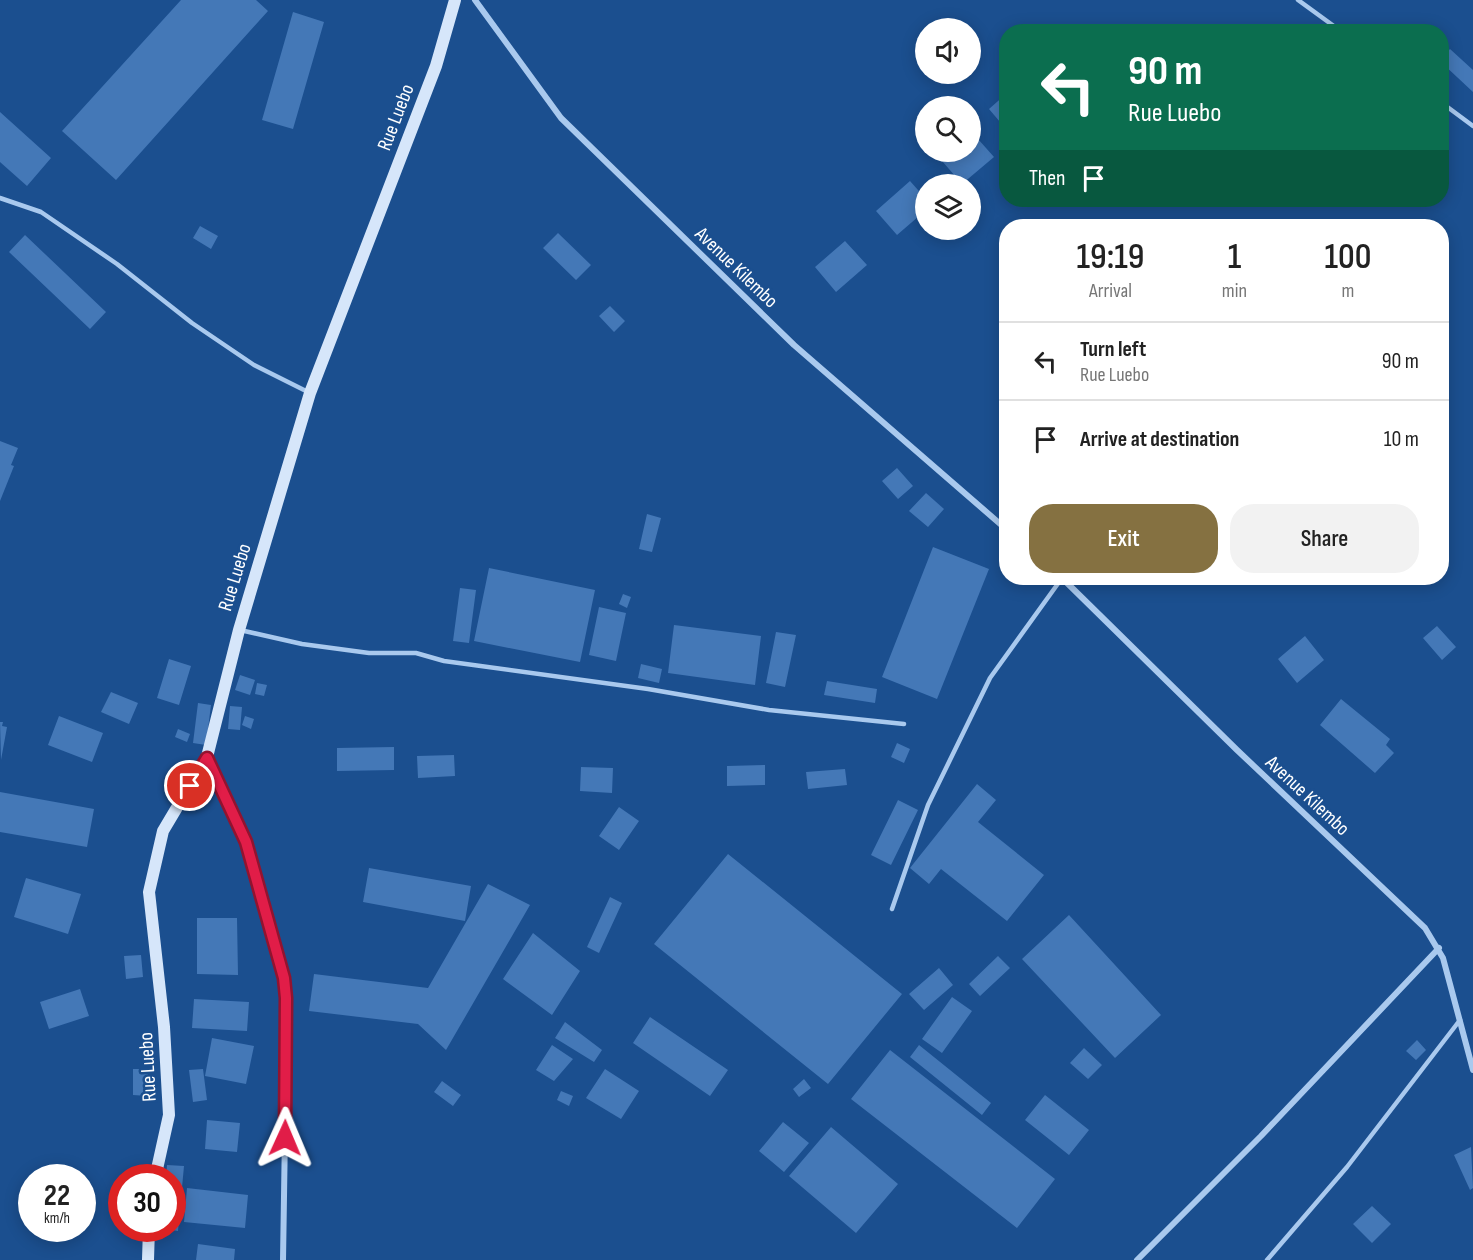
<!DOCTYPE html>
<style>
:root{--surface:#fff;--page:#f2f2f2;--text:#222;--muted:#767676;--line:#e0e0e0;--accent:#857141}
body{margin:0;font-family:"Sofia Sans Condensed",sans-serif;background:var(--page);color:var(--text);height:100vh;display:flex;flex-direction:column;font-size:22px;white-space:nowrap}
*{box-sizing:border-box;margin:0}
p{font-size:20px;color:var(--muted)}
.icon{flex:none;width:33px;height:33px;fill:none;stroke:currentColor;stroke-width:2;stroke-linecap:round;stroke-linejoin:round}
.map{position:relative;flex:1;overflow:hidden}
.side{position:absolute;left:999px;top:219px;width:450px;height:366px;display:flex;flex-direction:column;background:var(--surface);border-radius:24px;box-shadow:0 3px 15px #0003}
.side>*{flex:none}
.guide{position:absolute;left:999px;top:24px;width:450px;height:183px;border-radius:24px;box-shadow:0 3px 15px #0003;background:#0b6e4f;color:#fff;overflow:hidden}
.tools{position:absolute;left:915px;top:18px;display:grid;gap:12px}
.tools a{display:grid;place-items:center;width:66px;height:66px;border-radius:50%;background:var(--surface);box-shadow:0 3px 15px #0003;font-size:30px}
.speed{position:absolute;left:18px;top:1164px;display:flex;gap:12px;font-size:30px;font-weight:700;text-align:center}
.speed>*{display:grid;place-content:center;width:78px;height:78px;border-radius:50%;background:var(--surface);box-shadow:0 3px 15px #0003;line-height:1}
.speed small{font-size:15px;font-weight:400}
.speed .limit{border:9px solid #d22;background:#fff;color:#111}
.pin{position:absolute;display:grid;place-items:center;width:51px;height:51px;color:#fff;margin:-26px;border:3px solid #fff;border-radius:50%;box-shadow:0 2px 6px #0007}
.me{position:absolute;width:66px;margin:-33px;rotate:1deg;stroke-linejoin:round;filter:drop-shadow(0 0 4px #0008)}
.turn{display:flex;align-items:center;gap:21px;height:126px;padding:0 30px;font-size:27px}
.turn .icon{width:78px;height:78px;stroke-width:2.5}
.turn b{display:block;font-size:42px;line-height:51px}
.then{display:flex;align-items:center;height:57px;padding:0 30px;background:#0003;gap:12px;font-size:22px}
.eta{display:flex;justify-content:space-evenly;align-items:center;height:102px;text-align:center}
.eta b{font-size:36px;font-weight:600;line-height:42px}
.primary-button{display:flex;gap:12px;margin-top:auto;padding:12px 30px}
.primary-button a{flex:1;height:69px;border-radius:24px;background:var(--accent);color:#fff;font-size:24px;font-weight:600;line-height:69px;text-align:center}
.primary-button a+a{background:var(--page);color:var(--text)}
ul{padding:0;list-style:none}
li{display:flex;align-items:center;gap:18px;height:78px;padding:0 30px;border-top:2px solid var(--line)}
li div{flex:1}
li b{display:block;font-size:22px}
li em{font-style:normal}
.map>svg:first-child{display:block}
</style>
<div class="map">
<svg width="1473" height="1260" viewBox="0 0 1473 1260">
<rect width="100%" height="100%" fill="#1b4f8f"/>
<path fill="#4478b7" d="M181 0H256L268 11 116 180 62 131Z
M293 12 324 22 293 129 262 120Z
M1450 49 1473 70V92L1442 63V58Z
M1006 94V129L989 109Z
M0 112 51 158 27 186 0 162Z
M970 130 994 157 962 184 936 154 939 152H970Z
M910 181 926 199V210L897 235 876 211Z
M200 226 218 236 211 249 193 238Z
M558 233 591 265 576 280 543 248Z
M25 235 106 312 90 329 9 252Z
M845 241 867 265 836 292 815 267Z
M610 306 625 321 614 332 599 316Z
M0 441 18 448 11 465 14 466 0 501Z
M897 468 913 486 898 499 882 481Z
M926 493 944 509 928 527 909 511Z
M647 514 661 518 652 552 639 549Z
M933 547 989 569 937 699 882 677Z
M489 568 595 590 580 662 474 641Z
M460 588 476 590 469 643 453 641Z
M623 594 631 597 627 608 619 604Z
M599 607 626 613 616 661 589 655Z
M674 625 761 636 755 685 668 673Z
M1437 626 1456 647 1442 660 1423 638Z
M776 632 796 635 785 687 766 683Z
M1305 636 1324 660 1297 683 1278 659Z
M169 659 191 666 179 705 157 698Z
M641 664 662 669 659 683 638 678Z
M240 675 255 680 250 695 235 690Z
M827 681 877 689 875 703 824 695Z
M257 683 267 685 264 696 255 694Z
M111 692 138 703 129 724 101 712Z
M1341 699 1390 739 1386 745 1394 753 1375 773 1320 725Z
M198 703 211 705 206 745 193 743Z
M230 706 242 707 240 730 228 729Z
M59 716 103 733 92 762 48 745Z
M245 716 254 719 251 729 242 725Z
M0 722H3L2 726 7 727 1 760Z
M178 729 190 734 187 742 175 737Z
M897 743 910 749 904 763 891 757Z
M394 747V770L337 771V748Z
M454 755 455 776 418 778 417 756Z
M765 765V785L727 786V766Z
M581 767 613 768 612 793 580 791Z
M845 769 847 785 808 789 806 772Z
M977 784 996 800 978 822 1044 875 1007 921 941 869 929 884 910 868Z
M0 792 94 809 87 847 0 832Z
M898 800 918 810 891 865 871 855Z
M619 807 639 821 619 850 599 836Z
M728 854 902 994 828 1084 654 944Z
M369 868 471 886 465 921 363 902Z
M26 878 81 894 68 934 14 917Z
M488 884 530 905 446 1050 418 1024 309 1011 314 974 428 988Z
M610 897 622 903 599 953 587 947Z
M1069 915 1161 1015 1115 1058 1022 959Z
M197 918H237L238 975 197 974Z
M533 933 580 971 552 1015 503 979Z
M141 955 143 977 126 979 124 956Z
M998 956 1010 968 980 996 969 984Z
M939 968 953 985 924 1010 909 994Z
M80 989 89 1016 49 1029 40 1002Z
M952 997 972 1011 942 1053 922 1039Z
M194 999 249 1002 247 1031 192 1028Z
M650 1017 728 1070 710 1096 633 1043Z
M565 1022 602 1050 594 1062 555 1038Z
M212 1038 254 1046 246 1084 205 1076Z
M1417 1040 1426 1050 1416 1060 1406 1051Z
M552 1045 573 1059 554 1081 536 1070Z
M919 1045 991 1103 982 1115 910 1057Z
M1084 1048 1102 1065 1088 1079 1070 1063Z
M890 1050 1055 1179 1017 1228 851 1099Z
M133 1069H148V1096L133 1095Z
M203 1069 207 1100 193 1102 189 1070Z
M605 1069 639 1091 621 1119 586 1098Z
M804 1079 811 1088 799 1097 793 1089Z
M442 1081 461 1095 453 1106 434 1092Z
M561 1091 573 1096 569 1106 557 1100Z
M1045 1095 1089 1130 1069 1155 1025 1120Z
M207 1120 240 1123 237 1152 205 1149Z
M783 1122 809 1143 784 1172 759 1151Z
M831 1127 898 1184 856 1233 789 1176Z
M1471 1147 1473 1188 1470 1190 1454 1155Z
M167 1165 184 1166 178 1231 172 1230V1178H166Z
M187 1188 248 1195 245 1228 184 1222Z
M1372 1206 1391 1224 1372 1243 1353 1224Z
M198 1244 235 1249 234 1260H196Z"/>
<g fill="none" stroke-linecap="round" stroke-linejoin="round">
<path stroke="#a9c9ee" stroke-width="4.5" d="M1298 0 1342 32
M1442 103 1473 126
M0 198 41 212 117 264 192 323 254 365 310 393
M240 630 302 644 369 653H416L444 661 648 689 769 710 904 724
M892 909 928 805 990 678 1062 578
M1267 1260 1347 1167 1460 1020"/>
<path stroke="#a9c9ee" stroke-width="6" d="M475 0 561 118 794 345 1006 529
M1062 578 1237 750 1425 928 1443 958 1473 1070
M207 759 246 842 284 978 286 998V1069L283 1260
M1137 1260 1261 1136 1439 948"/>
<path stroke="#d6e6fa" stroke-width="12" d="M155 1178 169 1115 164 1027 149 892 163 831 207 757 239 630 310 393 436 66 455 0
M148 1260 149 1228"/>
</g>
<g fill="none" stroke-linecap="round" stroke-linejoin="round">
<g stroke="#92132f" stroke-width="15">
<path id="route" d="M190 786 207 758 246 842 284 978 286 998 285 1138"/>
</g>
<use href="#route" stroke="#e11d48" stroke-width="10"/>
</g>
<g text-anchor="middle" stroke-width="5" stroke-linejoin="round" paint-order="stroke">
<g font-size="20" fill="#fff" stroke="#1b4f8f">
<text transform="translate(395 117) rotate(-69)" y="7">Rue Luebo</text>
<text transform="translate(737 267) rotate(44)" y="7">Avenue Kilembo</text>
<text transform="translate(234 577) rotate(-73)" y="7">Rue Luebo</text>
<text transform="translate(1308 795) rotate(43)" y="7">Avenue Kilembo</text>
<text transform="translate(147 1067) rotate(-93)" y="7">Rue Luebo</text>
</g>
</g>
</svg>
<div class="tools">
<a><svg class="icon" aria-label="sound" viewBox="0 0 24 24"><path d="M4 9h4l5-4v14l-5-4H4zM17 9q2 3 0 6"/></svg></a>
<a><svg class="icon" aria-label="search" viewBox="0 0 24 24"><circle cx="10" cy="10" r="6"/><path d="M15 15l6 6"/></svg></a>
<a><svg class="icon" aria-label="layers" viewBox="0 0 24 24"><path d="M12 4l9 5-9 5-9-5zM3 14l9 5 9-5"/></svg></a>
</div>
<div class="speed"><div>22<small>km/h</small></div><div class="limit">30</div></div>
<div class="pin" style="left:190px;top:786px;background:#d93025"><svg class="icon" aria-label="arrive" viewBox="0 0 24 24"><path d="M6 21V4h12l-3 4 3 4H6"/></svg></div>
<svg class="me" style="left:285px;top:1138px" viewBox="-20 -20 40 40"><path d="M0-17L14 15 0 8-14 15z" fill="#e11d48" stroke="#fff" stroke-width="4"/></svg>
<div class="guide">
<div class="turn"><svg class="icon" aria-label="left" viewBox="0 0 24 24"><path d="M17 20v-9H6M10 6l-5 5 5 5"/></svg><div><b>90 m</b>Rue Luebo</div></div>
<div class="then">Then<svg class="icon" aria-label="arrive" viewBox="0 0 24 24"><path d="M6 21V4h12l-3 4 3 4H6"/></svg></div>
</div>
<section class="side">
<div class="eta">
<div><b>19:19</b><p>Arrival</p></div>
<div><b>1</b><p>min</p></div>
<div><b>100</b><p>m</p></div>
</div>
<ul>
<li><svg class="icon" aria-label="left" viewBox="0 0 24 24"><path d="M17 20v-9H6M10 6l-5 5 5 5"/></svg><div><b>Turn left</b><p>Rue Luebo</p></div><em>90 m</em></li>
<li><svg class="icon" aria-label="arrive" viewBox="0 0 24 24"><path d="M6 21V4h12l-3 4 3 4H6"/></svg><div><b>Arrive at destination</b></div><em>10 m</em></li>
</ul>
<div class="primary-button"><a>Exit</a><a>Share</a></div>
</section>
</div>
